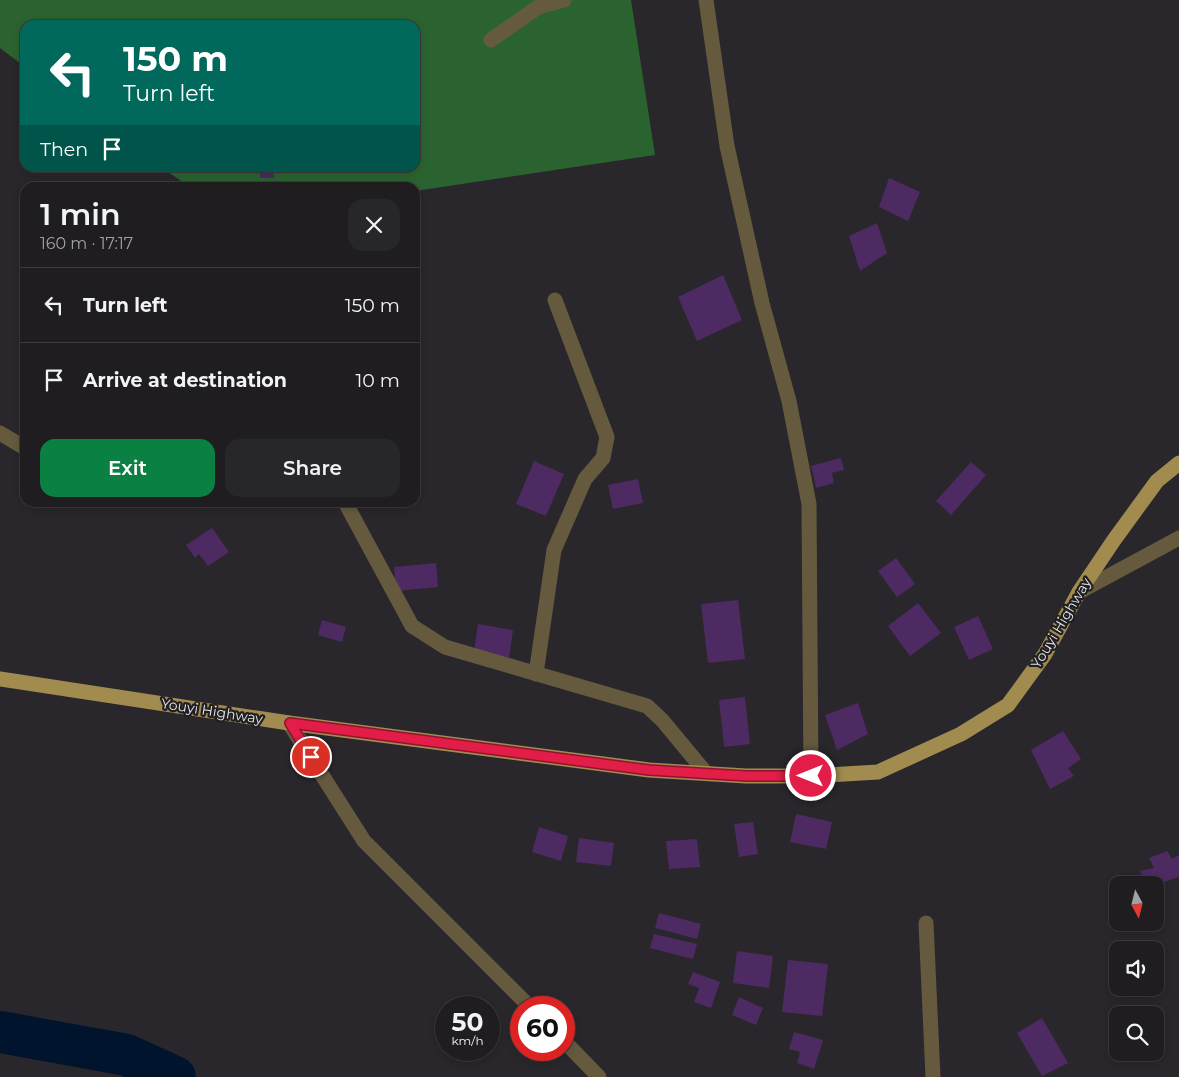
<!DOCTYPE html>
<meta charset="utf-8">
<style>
:root{--surface:#1f1d20;--page:#272629;--text:#f1f3f6;--muted:#a1a2a5;--line:#3c3b3e;--accent:#0b8043}
body{margin:0;font-family:Montserrat,sans-serif;background:var(--page);color:var(--text);height:100vh;display:flex;flex-direction:column;font-size:19px;white-space:nowrap}
*{box-sizing:border-box;margin:0}
p{font-size:16px;color:var(--muted)}
.icon{flex:none;width:28px;height:28px;fill:none;stroke:currentColor;stroke-width:2;stroke-linecap:round;stroke-linejoin:round}
.map{position:relative;flex:1;overflow:hidden}
.sheet{position:absolute;left:20px;top:182px;width:400px;height:325px;display:flex;flex-direction:column;background:var(--surface);border-radius:15px;box-shadow:0 2px 8px #0003,0 0 0 1px var(--line)}
.sheet>*{flex:none}
.top-card{position:absolute;left:20px;top:20px;width:400px;height:152px;border-radius:15px;box-shadow:0 2px 8px #0003,0 0 0 1px var(--line);background:#00695c;color:#fff;overflow:hidden}
.needle{width:32px;rotate:173deg}
.buttons{position:absolute;left:1109px;top:876px;display:grid;gap:10px}
.buttons a{display:grid;place-items:center;width:55px;height:55px;border-radius:10px;background:var(--surface);box-shadow:0 2px 8px #0003,0 0 0 1px var(--line);font-size:25px}
.speed{position:absolute;left:435px;top:996px;display:flex;gap:10px;font-size:25px;font-weight:700;text-align:center}
.speed>*{display:grid;place-content:center;width:65px;height:65px;border-radius:50%;background:var(--surface);box-shadow:0 2px 8px #0003,0 0 0 1px var(--line);line-height:1}
.speed small{font-size:12px;font-weight:400}
.speed .limit{border:8px solid #d22;background:#fff;color:#111}
.pin{position:absolute;display:grid;place-items:center;width:42px;height:42px;color:#fff;margin:-21px;border:2px solid #fff;border-radius:50%;box-shadow:0 1px 5px #0007}
.me{position:absolute;width:55px;margin:-28px;rotate:270deg;stroke-linejoin:round;filter:drop-shadow(0 0 4px #0008)}
.turn{display:flex;align-items:center;gap:18px;height:105px;padding:0 20px;font-size:22px}
.turn .icon{width:65px;height:65px;stroke-width:2.5}
.turn b{display:block;font-size:35px;line-height:42px}
.then{display:flex;align-items:center;height:48px;padding:0 20px;background:#0003;gap:10px;font-size:19px}
.round{display:grid;place-items:center;flex:none;width:52px;height:52px;border-radius:15px;background:var(--page)}
.summary{display:flex;align-items:center;justify-content:space-between;height:85px;padding:0 20px}
h1{font-size:30px;font-weight:600;line-height:38px}
.cta{display:flex;gap:10px;margin-top:auto;padding:10px 20px}
.cta a{flex:1;height:58px;border-radius:15px;background:var(--accent);color:#fff;font-size:20px;font-weight:600;line-height:58px;text-align:center}
.cta a+a{background:var(--page);color:var(--text)}
ul{padding:0;list-style:none}
li{display:flex;align-items:center;gap:15px;height:75px;padding:0 20px;border-top:1px solid var(--line)}
li div{flex:1}
li b{display:block;font-size:19px}
li em{font-style:normal}
.map>svg:first-child{display:block}
</style>
<div class="map">
<svg width="1179" height="1077" viewBox="0 0 1179 1077">
<rect width="100%" height="100%" fill="#29272b"/>
<path fill="#2b6330" d="M0 0H631L655 155 415 191V188L190 187 162 168H415V25H25V67L0 48Z"/>
<g fill="none" stroke-linecap="round" stroke-linejoin="round">
<path stroke="#00142d" stroke-width="42" d="M0 1032 127 1055 175 1077"/>
</g>
<path fill="#4d2a62" d="M260 168H274V178H260Z
M889 178 920 192 908 221 879 207Z
M877 223 887 253 860 271 849 236Z
M723 275 742 320 697 341 678 297Z
M841 458 844 470 832 473 834 483 816 488 811 466Z
M534 461 564 474 546 516 516 504Z
M971 462 986 475 951 515 936 501Z
M638 479 643 503 613 509 608 485Z
M212 528 229 552 208 566 199 554 195 558 186 545Z
M896 558 915 584 897 597 878 571Z
M436 563 438 587 396 591 394 567Z
M738 600 745 659 708 663 701 604Z
M918 603 941 633 910 656 888 626Z
M978 616 993 649 969 660 954 627Z
M322 620 346 627 342 642 318 635Z
M478 624 513 630 509 658 474 652Z
M745 697 750 744 724 747 719 700Z
M858 703 868 734 837 750 825 715Z
M1063 731 1081 759 1068 768 1074 776 1050 789 1031 750Z
M796 814 832 822 826 849 790 842Z
M753 822 758 854 739 857 734 824Z
M539 827 568 836 561 861 532 852Z
M579 838 614 843 611 866 576 862Z
M697 839 700 867 669 869 666 841Z
M1167 851 1172 859 1179 855V877L1155 885H1145L1140 871 1154 868 1149 858Z
M659 913 701 924 697 939 655 928Z
M654 934 697 944 693 959 650 948Z
M737 951 773 956 769 988 733 983Z
M788 960 828 964 822 1016 782 1012Z
M693 972 720 982 711 1008 694 1002 699 988 688 984Z
M739 997 763 1008 756 1025 732 1015Z
M1042 1018 1068 1063 1042 1076 1017 1033Z
M794 1032 823 1040 814 1069 797 1063 800 1052 789 1049Z"/>
<g fill="none" stroke-linecap="round" stroke-linejoin="round">
<path stroke="#655a3e" stroke-width="15" d="M706 0 727 146 762 303 789 401 809 504 811 776
M491 40 538 7 564 0
M0 433 25 448
M345 502 412 626 445 647 647 706 662 720 706 773
M1079 592 1179 538
M536 674 554 550 585 479 603 458 607 437 555 300
M289 723 364 841 531 1008
M926 923 933 1077
M564 1041 599 1077"/>
<path stroke="#a28b4e" stroke-width="15" d="M0 679 289 723 649 770 746 776H811L878 772 961 734 1008 705 1045 654 1079 592 1114 540 1157 481 1179 463"/>
</g>
<g fill="none" stroke-linecap="round" stroke-linejoin="round">
<g stroke="#92132f" stroke-width="12">
<path id="route" d="M311 757 290 723 649 770 746 776H811"/>
</g>
<use href="#route" stroke="#e11d48" stroke-width="9"/>
</g>
<g text-anchor="middle" stroke-width="4.5" stroke-linejoin="round" paint-order="stroke">
<g font-size="14" fill="#e6e4e7" stroke="#1f1e21">
<text transform="translate(1061 623) rotate(-59)" y="5">Youyi Highway</text>
<text transform="translate(212 711) rotate(9)" y="5">Youyi Highway</text>
</g>
</g>
</svg>
<div class="buttons">
<a><svg class="needle" viewBox="-14 -14 28 28"><path d="M0-13l5 13h-10z" fill="#e53935"/><path d="M0 13l5-13h-10z" fill="#a1a2a5"/></svg></a>
<a><svg class="icon" aria-label="sound" viewBox="0 0 24 24"><path d="M4 9h4l5-4v14l-5-4H4zM17 9q2 3 0 6"/></svg></a>
<a><svg class="icon" aria-label="search" viewBox="0 0 24 24"><circle cx="10" cy="10" r="6"/><path d="M15 15l6 6"/></svg></a>
</div>
<div class="speed"><div>50<small>km/h</small></div><div class="limit">60</div></div>
<div class="pin" style="left:311px;top:757px;background:#d93025"><svg class="icon" aria-label="arrive" viewBox="0 0 24 24"><path d="M6 21V4h12l-3 4 3 4H6"/></svg></div>
<svg class="me" style="left:811px;top:776px" viewBox="-20 -20 40 40"><circle r="17" fill="#e11d48" stroke="#fff" stroke-width="3"/><path d="M0-11L8 9 0 5-8 9z" fill="#fff"/></svg>
<div class="top-card">
<div class="turn"><svg class="icon" aria-label="left" viewBox="0 0 24 24"><path d="M17 20v-9H6M10 6l-5 5 5 5"/></svg><div><b>150 m</b>Turn left</div></div>
<div class="then">Then<svg class="icon" aria-label="arrive" viewBox="0 0 24 24"><path d="M6 21V4h12l-3 4 3 4H6"/></svg></div>
</div>
<section class="sheet">
<div class="summary"><div><h1>1 min</h1><p>160 m · 17:17</p></div><a class="round"><svg class="icon" aria-label="close" viewBox="0 0 24 24"><path d="M6 6l12 12M18 6L6 18"/></svg></a></div>
<ul>
<li><svg class="icon" aria-label="left" viewBox="0 0 24 24"><path d="M17 20v-9H6M10 6l-5 5 5 5"/></svg><div><b>Turn left</b></div><em>150 m</em></li>
<li><svg class="icon" aria-label="arrive" viewBox="0 0 24 24"><path d="M6 21V4h12l-3 4 3 4H6"/></svg><div><b>Arrive at destination</b></div><em>10 m</em></li>
</ul>
<div class="cta"><a>Exit</a><a>Share</a></div>
</section>
</div>
